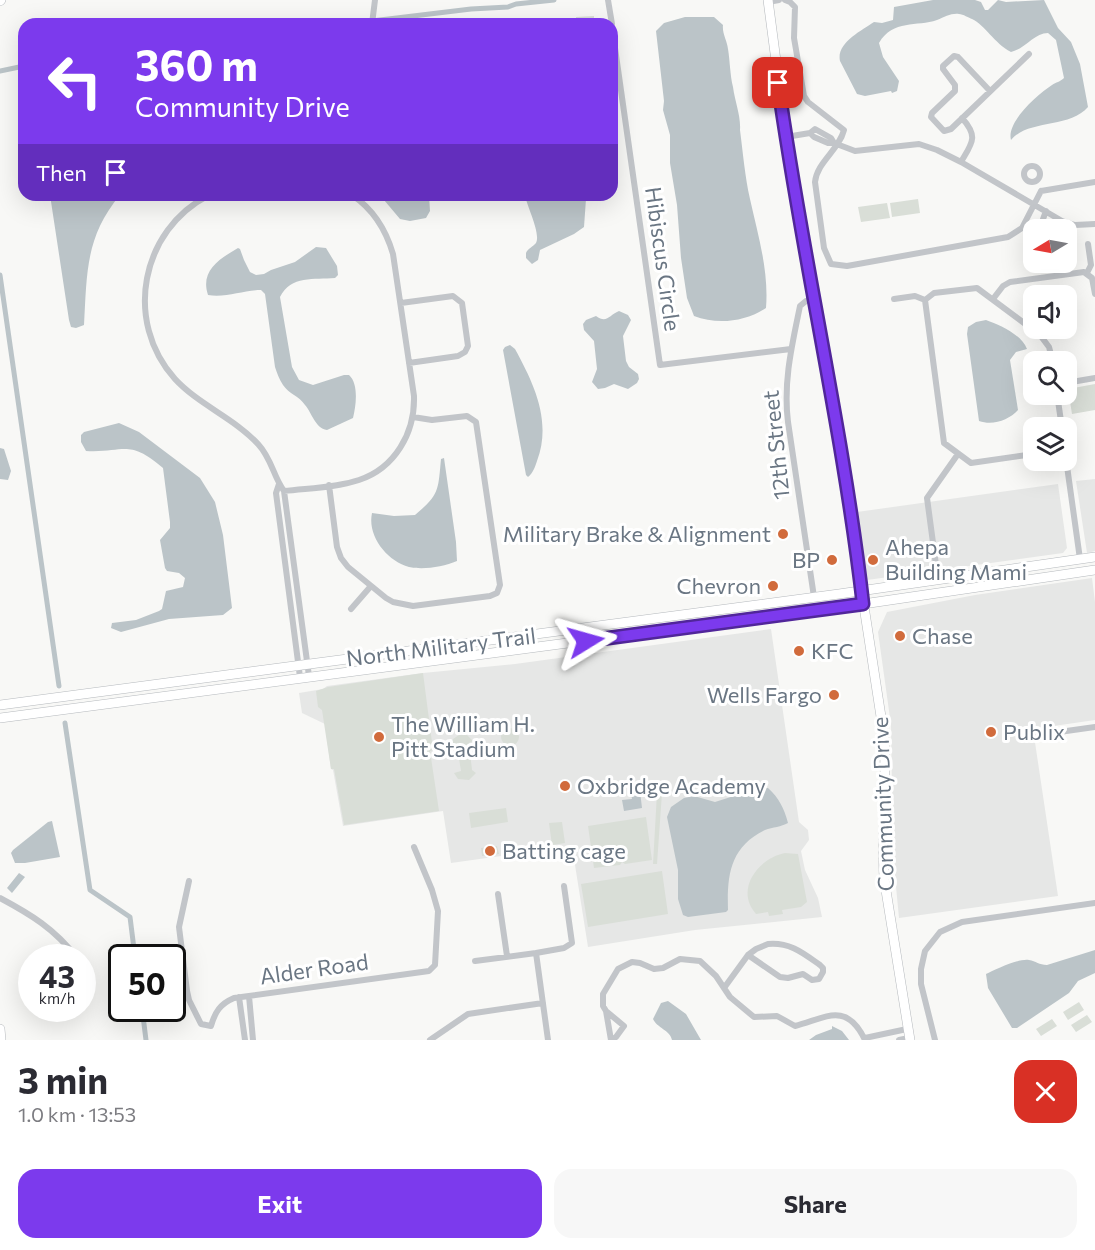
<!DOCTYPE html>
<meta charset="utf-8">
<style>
:root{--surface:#fff;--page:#f7f7f7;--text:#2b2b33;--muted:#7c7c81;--accent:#7c3aed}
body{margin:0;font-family:Commissioner,sans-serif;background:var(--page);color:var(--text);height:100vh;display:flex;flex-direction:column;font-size:22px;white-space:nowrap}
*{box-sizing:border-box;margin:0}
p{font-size:20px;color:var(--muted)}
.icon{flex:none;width:33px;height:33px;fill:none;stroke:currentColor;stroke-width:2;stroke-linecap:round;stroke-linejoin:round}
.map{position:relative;height:1040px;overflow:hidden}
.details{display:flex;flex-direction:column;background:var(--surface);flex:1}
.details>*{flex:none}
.banner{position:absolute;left:18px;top:18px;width:600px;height:183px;border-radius:18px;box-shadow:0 6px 24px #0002;background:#7c3aed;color:#fff;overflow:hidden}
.needle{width:39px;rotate:260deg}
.controls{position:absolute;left:1023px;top:219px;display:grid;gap:12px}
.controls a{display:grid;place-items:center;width:54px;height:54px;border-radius:12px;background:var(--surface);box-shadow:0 6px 24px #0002;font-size:30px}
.speed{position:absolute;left:18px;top:944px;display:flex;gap:12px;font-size:30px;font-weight:700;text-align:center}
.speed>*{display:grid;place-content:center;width:78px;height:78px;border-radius:50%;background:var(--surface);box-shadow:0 6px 24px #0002;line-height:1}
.speed small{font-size:15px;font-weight:400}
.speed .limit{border:3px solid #111;border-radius:9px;background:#fff;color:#111}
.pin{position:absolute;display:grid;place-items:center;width:51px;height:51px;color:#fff;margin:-26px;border-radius:12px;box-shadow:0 3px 9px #0006}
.me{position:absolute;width:66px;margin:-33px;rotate:82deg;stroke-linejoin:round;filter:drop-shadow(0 0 4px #0008)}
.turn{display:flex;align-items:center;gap:21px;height:126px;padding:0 18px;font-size:27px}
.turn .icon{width:78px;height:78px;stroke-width:2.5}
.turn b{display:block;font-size:42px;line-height:51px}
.then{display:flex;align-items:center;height:57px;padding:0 18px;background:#0003;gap:12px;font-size:22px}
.round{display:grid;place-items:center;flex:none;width:63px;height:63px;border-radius:18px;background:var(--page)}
.summary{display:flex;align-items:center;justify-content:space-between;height:102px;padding:0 18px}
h1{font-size:36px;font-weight:700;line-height:45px}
.cta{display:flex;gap:12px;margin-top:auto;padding:12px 18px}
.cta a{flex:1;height:69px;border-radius:18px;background:var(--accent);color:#fff;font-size:24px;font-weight:700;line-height:69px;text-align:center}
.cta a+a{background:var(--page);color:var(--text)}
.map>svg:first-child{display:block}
</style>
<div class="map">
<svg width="1095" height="1040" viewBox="0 0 1095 1040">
<rect width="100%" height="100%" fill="#f8f8f6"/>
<path fill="#e6e7e6" d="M1095 479V551L1087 553 1076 481Z
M1058 484 1067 548 1063 553 867 580 857 512Z
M1092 578 1095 602V720L1033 729 1058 896 899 918 893 855 891 725 878 632 887 612 975 595Z
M771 629 799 822 808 830 809 840 801 851 805 870 818 898 822 917 695 930 588 947 572 846 451 863 443 811 343 826 333 770 331 769 325 724 302 713 299 693 323 689 327 686 423 673 515 664Z"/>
<path fill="#d9ded7" d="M594 16V24H576V17Z
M918 199 920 213 892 217 890 203Z
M887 203 890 218 861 222 858 207Z
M1095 384V410L1072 414 1068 389Z
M423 673 433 750 430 751 439 811 344 825 334 769H331L322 710 318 707 316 691 328 687Z
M501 737a9 9 0 1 1 18 0a9 9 0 1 1-18 0Z
M459 735H467L473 741 469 743 472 770 476 773 469 780 458 779 454 773 461 771 457 746 451 745 453 739Z
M657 793H662L657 864H653Z
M506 808 508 822 471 828 469 813Z
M646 817 652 860 625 864 622 862 620 865 594 868 588 826Z
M562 822 565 843 552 845 549 823Z
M497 846 499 854 482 856 481 848Z
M785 853 798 854 807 902 801 907 782 910 783 914 769 916 768 912 756 914C734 889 759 858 785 853Z
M662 871 668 914 588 927 581 884Z
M1079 1002 1084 1010 1068 1020 1063 1012Z
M1087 1015 1092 1022 1076 1032 1071 1025Z
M1052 1019 1057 1026 1041 1036 1036 1029Z"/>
<path fill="#bbc4c8" d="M933 0H975L981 2 985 10H988L998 0 1006 2 1044 0 1058 28 1071 42 1080 64 1088 107C1069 129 1028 119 1011 140 1006 122 1038 94 1052 85 1056 82 1060 82 1064 78L1056 40 1048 33C1034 33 1025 49 1011 52 994 43 985 25 972 19 969 18 963 14 959 14 951 13 945 17 937 20 917 27 893 19 879 43L883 57 899 81 897 91 892 93 891 91 865 96 857 94 840 61C836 43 861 31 874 22L882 23 893 20 894 7Z
M685 17H714L723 25C722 34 727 40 728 49 730 61 730 75 733 87 735 102 741 116 740 130 743 153 745 177 750 199 758 235 769 271 766 308 745 322 717 325 694 316L687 298 681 258 677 205 670 163V135L663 110 664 101 656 31 664 23Z
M50 195H120C85 237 87 274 84 325L76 328 71 327 69 320Z
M390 195H429L430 211 426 218 410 221 400 219 384 200Z
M525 195H585L586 199 584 227 574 234 540 250 538 260 532 264 526 258V253C528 248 533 247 536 243 541 233 527 207 525 195Z
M316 247 326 248 337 266 338 275 335 278C314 280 291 275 280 297L292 367 299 380 313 385 344 375H349C359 384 356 406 353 418L327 430C315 428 312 413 305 405 299 396 289 394 283 385 279 379 277 373 275 367L265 294 261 290C244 290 226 298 208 295 200 271 219 259 238 248L240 249 244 260 250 272 256 275 264 274 271 270 295 262Z
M619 311 628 315 631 320 623 336 626 361 629 367 638 374 639 379 637 383 628 389 614 384 605 388 598 389 592 382 597 369 594 341 584 330 583 324 586 320 596 316C607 324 609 315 619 311Z
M986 320C1000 325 1022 335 1027 349L1016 352 1010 360 1018 410C1009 420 993 426 979 421L967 334 968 327 976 322Z
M510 345 515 349C534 384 552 421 537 461 535 467 533 473 528 477L526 475 503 350 505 347Z
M119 423 139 432 200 478 215 502 223 535 232 608 223 615 169 619 121 632 111 628 112 623 136 620 159 611 162 609 166 591 183 587 185 578 179 573 167 571 165 568 160 540 170 528V522L163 468C128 438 125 453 86 451L81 442V435L84 432Z
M0 448 4 449 11 471 8 480 0 479Z
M444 458 456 542 457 561C443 567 423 570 409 567 387 561 367 536 372 513L394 516 415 515C440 494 438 490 441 459Z
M759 788H768C779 798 784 808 788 823 781 827 773 827 765 830 730 847 727 875 728 910L726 912 688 917 683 915 678 899V870L667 817 671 807 684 798 694 796 715 802Z
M640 791 642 808 624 811 622 800 632 799 631 793Z
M52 821 60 857 25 863H15L11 853 13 850 48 822Z
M19 873 25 877 12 893 7 888Z
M1095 950V973L1078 981 1069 993 1017 1028H1012L988 988 986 974C995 970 1019 958 1029 960 1036 961 1039 965 1047 965Z
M668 1001 686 1014 701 1040H672C670 1030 657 1028 653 1019L661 1003Z
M832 1026 842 1031 849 1040H809L816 1035 832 1029Z"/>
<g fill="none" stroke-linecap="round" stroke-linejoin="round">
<path stroke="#bbc4c8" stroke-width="5" d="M347 24 471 9 508 7 516 4 554 0
M0 71 24 66
M0 275 59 686
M65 723 90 890 130 917 135 957
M142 1008 146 1040"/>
<g stroke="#b5b9bd" stroke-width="10">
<path id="secondary" d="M768 0 786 137 809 277 828 373 884 736C887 784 882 831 884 878L910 1040
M0 1 1 0
M0 705 839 594 1095 557
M0 718 863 604 1095 570
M0 1029 1 1040"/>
</g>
<path stroke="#c2c5c9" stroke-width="6" d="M608 0 612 24
M785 0 790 2 795 7 794 38 804 96 808 102 844 130C839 150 817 162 815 182L824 248 831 264 847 266 1008 237 1022 228 1041 191
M768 2 779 0
M372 24 375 0
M612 27 660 365 791 349
M990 91 958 57 954 56 943 66V69L955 85V91L932 113 931 117 944 131 951 129 1029 54
M810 133 814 137 828 143H834L855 151 919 144 937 150 961 162 1062 221 1075 225 1095 224
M786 137 810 133 815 129 831 138 834 143
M961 162C972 143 979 137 962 118
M1024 174a8 8 0 1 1 16 0a8 8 0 1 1-16 0Z
M1041 191 1095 182
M209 195C141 230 123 321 175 379 199 405 234 418 258 444 272 459 273 476 284 491L309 676
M1039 230 1046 211
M1056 230 1062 221
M1087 273 1091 265 1088 244
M894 299 915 296 925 300
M993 299 1003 286 1010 282 1084 272 1092 278 1095 294
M401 303 453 296 462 303 468 346 465 352 458 356 409 363
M1066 383 1095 378
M1057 394 1062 428
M1034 454 971 463 944 443 925 300 934 293 977 288 1040 335 1049 347 1053 362
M1066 459 1080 559
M279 484 276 493 300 677
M329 485 337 547 341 558 348 567 386 598 393 602 413 606 490 596 497 593 500 585 476 422 467 416 432 420 413 417
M284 491C308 488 335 488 359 480 395 468 415 433 414 396L393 254C386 230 373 209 352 195
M938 580 927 498 958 454
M814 597 788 422C783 382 792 345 800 306L806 301 814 300
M351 609 371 586
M1038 735 1095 727
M189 881 179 927 187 991 189 1000 201 1024 211 1026C215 1012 220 1004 234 998L429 971 435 965 438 911 432 890 414 847
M498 894 507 956
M0 898C30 914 55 929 76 957
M768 944C790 942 803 953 820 965L823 968V972L819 979 812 980 803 974 788 978 780 977 748 955 756 949Z
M475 961 536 953
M82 967 86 973
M724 988 748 955
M249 996 253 1040
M239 997 245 1040
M606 1011 624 1026 616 1037 611 1040
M865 1038 907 1029
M430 1040 468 1014 543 1003
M548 1040 536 953 564 948 572 943 564 886
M611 1040 606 1011 603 1006V994L618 969 632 962 640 963 654 969 663 968 680 959 700 961 716 976 730 997 754 1017 777 1016 795 1026C824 1019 846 1000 865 1040
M899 1040 909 1038
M935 1040 921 984V969L925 951 940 932 962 922 1095 903"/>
<use href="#secondary" stroke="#fff" stroke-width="9"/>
</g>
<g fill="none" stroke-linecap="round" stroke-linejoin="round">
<g stroke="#51269a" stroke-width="15">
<path id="route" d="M586 641 863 604C843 429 802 257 778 83"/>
</g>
<use href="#route" stroke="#7c3aed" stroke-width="10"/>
</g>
<g fill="#d16b3c" stroke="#fff" stroke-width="2">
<circle cx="783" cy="534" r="6"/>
<circle cx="832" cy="560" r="6"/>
<circle cx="873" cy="560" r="6"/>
<circle cx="773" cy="586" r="6"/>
<circle cx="900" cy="636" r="6"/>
<circle cx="799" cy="651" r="6"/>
<circle cx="834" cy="695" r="6"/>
<circle cx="991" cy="732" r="6"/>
<circle cx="379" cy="737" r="6"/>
<circle cx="565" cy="786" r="6"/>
<circle cx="490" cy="851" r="6"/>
</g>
<g text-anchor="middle" stroke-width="6" stroke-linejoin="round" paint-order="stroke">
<g font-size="22" fill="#6a7683" stroke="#fff">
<text transform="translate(663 259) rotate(82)" y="8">Hibiscus Circle</text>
<text transform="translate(776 445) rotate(-96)" y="8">12th Street</text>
<text transform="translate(441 647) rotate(-7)" y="8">North Military Trail</text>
<text transform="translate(883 804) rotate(-92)" y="8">Community Drive</text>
<text transform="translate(314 969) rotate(-8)" y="8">Alder Road</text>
</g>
<g font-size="22" fill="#6a7683" stroke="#fff" text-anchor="start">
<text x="771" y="542" text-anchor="end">Military Brake &amp; Alignment</text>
<text x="885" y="555">Ahepa<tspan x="885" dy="25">Building Mami</tspan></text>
<text x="820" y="568" text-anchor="end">BP</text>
<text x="761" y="594" text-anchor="end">Chevron</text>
<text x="912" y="644">Chase</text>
<text x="811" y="659">KFC</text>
<text x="822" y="703" text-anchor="end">Wells Fargo</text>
<text x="391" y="732">The William H.<tspan x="391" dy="25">Pitt Stadium</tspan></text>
<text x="1003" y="740">Publix</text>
<text x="577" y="794">Oxbridge Academy</text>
<text x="502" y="859">Batting cage</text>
</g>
</g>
</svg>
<div class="controls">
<a><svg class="needle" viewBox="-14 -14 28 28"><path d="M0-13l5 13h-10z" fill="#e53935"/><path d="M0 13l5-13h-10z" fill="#7c7c81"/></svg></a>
<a><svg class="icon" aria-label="sound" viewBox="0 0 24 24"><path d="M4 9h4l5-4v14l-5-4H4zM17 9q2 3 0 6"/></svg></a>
<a><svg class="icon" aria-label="search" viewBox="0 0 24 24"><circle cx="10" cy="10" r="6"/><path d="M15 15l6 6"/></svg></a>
<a><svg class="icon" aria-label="layers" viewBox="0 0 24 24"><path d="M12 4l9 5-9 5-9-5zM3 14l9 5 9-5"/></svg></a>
</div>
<div class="speed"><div>43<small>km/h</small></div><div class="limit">50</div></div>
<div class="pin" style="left:778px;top:83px;background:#d93025"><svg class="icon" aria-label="arrive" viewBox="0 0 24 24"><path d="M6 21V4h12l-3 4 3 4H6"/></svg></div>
<svg class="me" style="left:586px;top:641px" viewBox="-20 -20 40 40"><path d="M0-17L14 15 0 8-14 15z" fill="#7c3aed" stroke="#fff" stroke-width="4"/></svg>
<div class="banner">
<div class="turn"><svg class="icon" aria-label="left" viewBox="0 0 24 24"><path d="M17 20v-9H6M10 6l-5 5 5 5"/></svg><div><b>360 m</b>Community Drive</div></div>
<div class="then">Then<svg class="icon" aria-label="arrive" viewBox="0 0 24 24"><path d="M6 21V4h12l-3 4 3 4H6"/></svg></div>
</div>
</div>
<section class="details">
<div class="summary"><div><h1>3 min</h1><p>1.0 km · 13:53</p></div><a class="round" style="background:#d93025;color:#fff"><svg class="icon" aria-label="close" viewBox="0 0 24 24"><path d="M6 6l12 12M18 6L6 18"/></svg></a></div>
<div class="cta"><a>Exit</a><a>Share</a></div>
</section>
